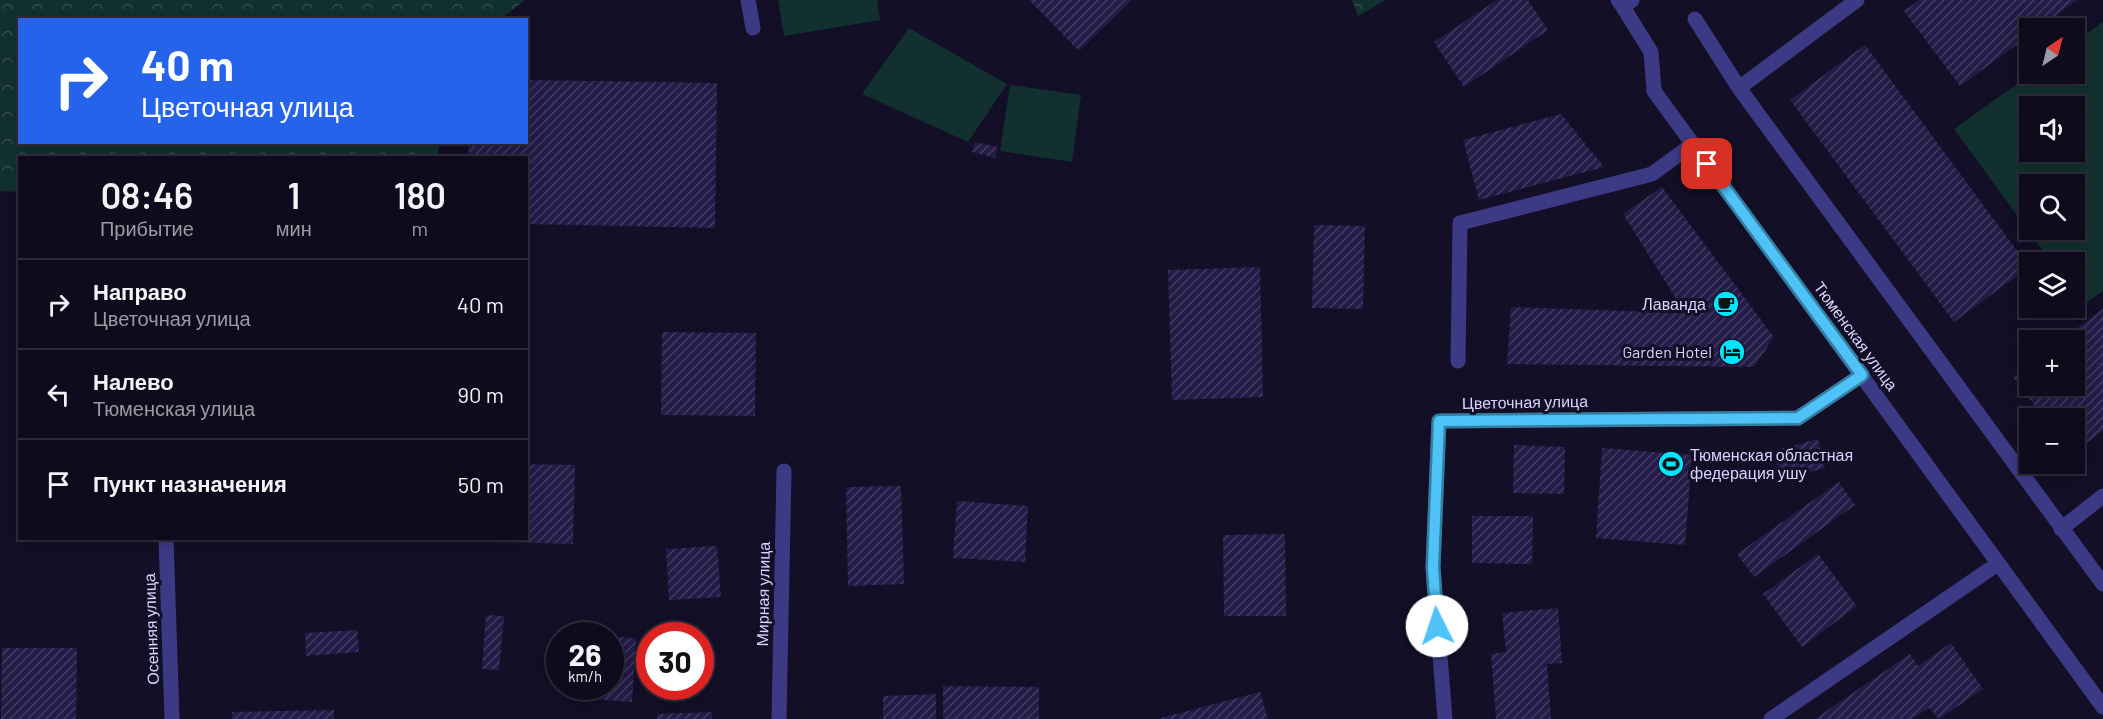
<!DOCTYPE html>
<html lang="ru">
<meta charset="utf-8">
<style>
:root{--surface:#0e0b1c;--page:#1c1929;--text:#f1f3f6;--muted:#9b9ba3;--line:#2e2b3b}
body{margin:0;font-family:Barlow,sans-serif;background:var(--page);color:var(--text);height:100vh;display:flex;flex-direction:column;font-size:22px;white-space:nowrap}
*{box-sizing:border-box;margin:0}
p{font-size:20px;color:var(--muted)}
.icon{flex:none;width:33px;height:33px;fill:none;stroke:currentColor;stroke-width:2;stroke-linecap:round;stroke-linejoin:round}
.map{position:relative;flex:1;overflow:hidden}
.sheet{position:absolute;left:18px;top:156px;width:510px;height:384px;display:flex;flex-direction:column;background:var(--surface);border-radius:0px;box-shadow:0 3px 15px #0003,0 0 0 2px var(--line)}
.sheet>*{flex:none}
.guide{position:absolute;left:18px;top:18px;width:510px;height:126px;border-radius:0px;box-shadow:0 3px 15px #0003,0 0 0 2px var(--line);background:#2563eb;color:#fff;overflow:hidden}
.needle{width:39px;rotate:35deg}
.buttons{position:absolute;left:2019px;top:18px;display:grid;gap:12px}
.buttons a{display:grid;place-items:center;width:66px;height:66px;border-radius:0px;background:var(--surface);box-shadow:0 3px 15px #0003,0 0 0 2px var(--line);font-size:30px}
.speed{position:absolute;left:546px;top:622px;display:flex;gap:12px;font-size:30px;font-weight:700;text-align:center}
.speed>*{display:grid;place-content:center;width:78px;height:78px;border-radius:50%;background:var(--surface);box-shadow:0 3px 15px #0003,0 0 0 2px var(--line);line-height:1}
.speed small{font-size:15px;font-weight:400}
.speed .limit{border:9px solid #d22;background:#fff;color:#111}
.pin{position:absolute;display:grid;place-items:center;width:51px;height:51px;color:#fff;margin:-26px;border-radius:12px;box-shadow:0 3px 9px #0006}
.me{position:absolute;width:66px;margin:-33px;rotate:356deg;stroke-linejoin:round;filter:drop-shadow(0 0 4px #0008)}
.turn{display:flex;align-items:center;gap:21px;height:126px;padding:0 24px;font-size:27px}
.turn .icon{width:78px;height:78px;stroke-width:2.5}
.turn b{display:block;font-size:42px;line-height:51px}
.eta{display:flex;justify-content:space-evenly;align-items:center;height:102px;text-align:center}
.eta b{font-size:36px;font-weight:600;line-height:42px}
ul{padding:0;list-style:none}
li{display:flex;align-items:center;gap:18px;height:90px;padding:0 24px;border-top:2px solid var(--line)}
li div{flex:1}
li b{display:block;font-size:22px}
li em{font-style:normal}
.map>svg:first-child{display:block}
</style>
<div class="map">
<svg width="2103" height="719" viewBox="0 0 2103 719">
<defs>
<pattern id="forest-crowns" width="20" height="18" patternUnits="userSpaceOnUse" patternTransform="scale(1.5)"><rect width="20" height="18" fill="#12302f"/><path d="M2 6a3 3 0 1 1 6 0M12 15a3 3 0 1 1 6 0" fill="none" stroke="#344d4e"/></pattern>
<pattern id="building-hatch" width="6" height="6" patternUnits="userSpaceOnUse" patternTransform="scale(1.5)"><rect width="6" height="6" fill="#241b47"/><path d="M-1 1l2-2M0 6l6-6M5 7l2-2" fill="none" stroke="#433b63"/></pattern>
</defs>
<rect width="100%" height="100%" fill="#130f26"/>
<path fill="url(#forest-crowns)" d="M0 0H525L500 20H20V142L440 143 437 158H20L19 192 0 191Z
M1352 0H1386L1358 16Z"/>
<path fill="#12302f" fill-rule="evenodd" d="M778 0H877L880 20 784 36Z
M2103 22V291L2082 306 2075 296 2074 262H2051L1954 129 2031 74H2074L2075 42ZM2030 106H2074V152H2030ZM2030 184H2074V230H2030Z
M909 28 1007 84 968 142 862 94Z
M1010 85 1081 95 1072 162 1000 151Z"/>
<path fill="url(#building-hatch)" d="M1029 0H1132L1079 51Z
M1497 0H1528L1548 30 1464 87 1434 42Z
M1919 0H2077L2039 28H2030V35L1960 86 1904 11Z
M1865 45 2029 267 1954 322 1790 100Z
M526 80 717 83 715 228 526 224V158H468L469 142H526Z
M1561 114 1604 167 1479 200 1463 140Z
M975 142 998 147 995 158 972 152Z
M1662 187 1774 337 1754 367 1507 364 1511 307 1685 313 1623 214Z
M1314 225 1365 226 1363 309 1312 308Z
M1260 267 1263 397 1172 400 1168 270Z
M2103 309V431L2074 452V418H2044L2013 377 2030 364V386H2074V340H2061Z
M662 332 756 333 755 416 661 415Z
M1818 439 1825 468 1781 479 1773 451Z
M1514 445 1565 447 1564 494 1513 493Z
M1602 448 1692 455 1685 545 1596 538Z
M526 464 575 465 573 544 495 542 496 538H526Z
M1839 482 1855 505 1754 577 1737 554Z
M901 486 904 584 848 586 846 487Z
M957 501 1028 506 1025 562 953 558Z
M1472 516H1533L1532 564 1472 563Z
M1285 534 1286 616H1224L1223 535Z
M717 546 721 597 669 600 666 549Z
M1818 554 1857 606 1802 647 1763 594Z
M1558 608 1562 663 1547 664 1551 719H1496L1491 654 1506 652 1502 613Z
M486 615 504 616 499 670 482 669Z
M357 630 359 652 306 656 305 633Z
M610 637 636 638 632 702 576 698V687H610Z
M1951 643 1983 689 1939 719 1929 708 1912 719H1815L1910 654 1918 666Z
M2 648H77L76 719H1Z
M943 686 1039 687V719H943Z
M1260 692 1268 719H1161V718Z
M936 694V719H883V696Z
M334 710V719H232V712Z
M712 712V719H657V714Z"/>
<g fill="none" stroke-linecap="round" stroke-linejoin="round">
<path stroke="#3d3a85" stroke-width="15" d="M748 0 753 28
M1618 0 1623 7 1632 0
M1857 0 1739 88 2103 584
M1695 19 1739 88
M1458 361 1460 223 1652 174 1693 144
M2061 529 2103 496
M1771 719 1996 565"/>
<path stroke="#3d3a85" stroke-width="15" d="M1623 7 1651 52 1654 91 2103 707
M166 538 172 719
M779 719 784 471
M1445 719 1433 567 1439 421 1798 418 1862 375"/>
</g>
<g fill="none" stroke-linecap="round" stroke-linejoin="round">
<g stroke="#337fa1" stroke-width="15">
<path id="route" d="M1437 626 1433 567 1439 421 1798 418 1862 375 1707 164"/>
</g>
<use href="#route" stroke="#4fc3f7" stroke-width="10"/>
</g>
<defs>
<g id="cafe-disc" transform="scale(1.35)"><circle r="9.5" fill="#00e5ff" stroke="#130f26"/><path d="M-5.5-4.5H6V0H3Q3 3.5 0 3.5H-2.5Q-5.5 3.5-5.5 0ZM3-3.2v2h1.7v-2ZM-6 4.5H4V6H-6Z" fill="#111"/></g>
<g id="hotel-disc" transform="scale(1.35)"><circle r="9.5" fill="#00e5ff" stroke="#130f26"/><path d="M-6-4.5h1.5V1H6V5H4.5V3h-9V5H-6ZM-4 0a1.8 1.8 0 1 1 3.6 0ZM.5 0V-2.5h3Q6-2.5 6 0Z" fill="#111"/></g>
<g id="stadium-disc" transform="scale(1.35)"><circle r="9.5" fill="#00e5ff" stroke="#130f26"/><path d="M0-5a6.5 5 0 1 0 0 10a6.5 5 0 1 0 0-10ZM-3.5-1.8h7v3.6h-7Z" fill="#111"/></g>
</defs>
<g fill-rule="evenodd">
<use href="#cafe-disc" x="1726" y="304"/>
<use href="#hotel-disc" x="1732" y="352"/>
<use href="#stadium-disc" x="1671" y="464"/>
</g>
<g text-anchor="middle" stroke-width="6" stroke-linejoin="round" paint-order="stroke">
<g font-size="16" fill="#d9d4ff" stroke="#130f26" text-anchor="end">
<text x="1706" y="310">Лаванда</text>
<text x="1712" y="358">Garden Hotel</text>
<text x="1690" y="461" text-anchor="start">Тюменская областная<tspan x="1690" dy="18">федерация ушу</tspan></text>
</g>
<g font-size="16" fill="#d9d4ff" stroke="#130f26">
<text transform="translate(1856 336) rotate(54)" y="6">Тюменская улица</text>
<text transform="translate(1525 402) rotate(-1)" y="6">Цветочная улица</text>
<text transform="translate(763 594) rotate(-89)" y="6">Мирная улица</text>
<text transform="translate(151 629) rotate(-92)" y="6">Осенняя улица</text>
</g>
</g>
</svg>
<div class="buttons">
<a><svg class="needle" viewBox="-14 -14 28 28"><path d="M0-13l5 13h-10z" fill="#e53935"/><path d="M0 13l5-13h-10z" fill="#9b9ba3"/></svg></a>
<a><svg class="icon" aria-label="sound" viewBox="0 0 24 24"><path d="M4 9h4l5-4v14l-5-4H4zM17 9q2 3 0 6"/></svg></a>
<a><svg class="icon" aria-label="search" viewBox="0 0 24 24"><circle cx="10" cy="10" r="6"/><path d="M15 15l6 6"/></svg></a>
<a><svg class="icon" aria-label="layers" viewBox="0 0 24 24"><path d="M12 4l9 5-9 5-9-5zM3 14l9 5 9-5"/></svg></a>
<a>+</a>
<a>−</a>
</div>
<div class="speed"><div>26<small>km/h</small></div><div class="limit">30</div></div>
<div class="pin" style="left:1707px;top:164px;background:#d93025"><svg class="icon" aria-label="arrive" viewBox="0 0 24 24"><path d="M6 21V4h12l-3 4 3 4H6"/></svg></div>
<svg class="me" style="left:1437px;top:626px" viewBox="-20 -20 40 40"><circle r="19" fill="#fff"/><path d="M0-13L10 11 0 6-10 11z" fill="#4fc3f7"/></svg>
<div class="guide">
<div class="turn"><svg class="icon" aria-label="right" viewBox="0 0 24 24"><path d="M7 20v-9h11M14 6l5 5-5 5"/></svg><div><b>40 m</b>Цветочная улица</div></div>
</div>
<section class="sheet">
<div class="eta">
<div><b>08:46</b><p>Прибытие</p></div>
<div><b>1</b><p>мин</p></div>
<div><b>180</b><p>m</p></div>
</div>
<ul>
<li><svg class="icon" aria-label="right" viewBox="0 0 24 24"><path d="M7 20v-9h11M14 6l5 5-5 5"/></svg><div><b>Направо</b><p>Цветочная улица</p></div><em>40 m</em></li>
<li><svg class="icon" aria-label="left" viewBox="0 0 24 24"><path d="M17 20v-9H6M10 6l-5 5 5 5"/></svg><div><b>Налево</b><p>Тюменская улица</p></div><em>90 m</em></li>
<li><svg class="icon" aria-label="arrive" viewBox="0 0 24 24"><path d="M6 21V4h12l-3 4 3 4H6"/></svg><div><b>Пункт назначения</b></div><em>50 m</em></li>
</ul>
</section>
</div>
